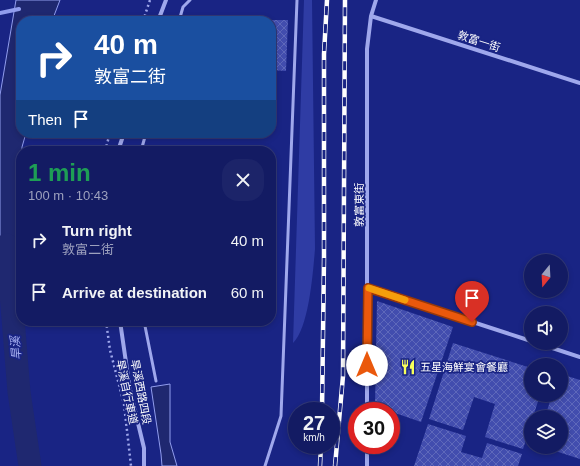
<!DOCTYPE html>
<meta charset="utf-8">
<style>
:root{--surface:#131b63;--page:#1c2469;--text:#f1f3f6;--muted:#9da1be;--line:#323978}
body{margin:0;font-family:Arial,"Noto Sans TC",sans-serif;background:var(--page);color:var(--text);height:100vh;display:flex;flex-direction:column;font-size:15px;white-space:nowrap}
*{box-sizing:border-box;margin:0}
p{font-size:13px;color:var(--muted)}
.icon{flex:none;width:22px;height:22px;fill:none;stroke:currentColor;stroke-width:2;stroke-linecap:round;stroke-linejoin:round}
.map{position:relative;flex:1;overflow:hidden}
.drawer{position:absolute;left:16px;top:146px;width:260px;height:180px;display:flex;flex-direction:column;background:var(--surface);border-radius:16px;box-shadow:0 2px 6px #0003,0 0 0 1px var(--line)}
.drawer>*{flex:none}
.guide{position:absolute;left:16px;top:16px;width:260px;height:122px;border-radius:16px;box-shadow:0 2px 6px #0003,0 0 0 1px var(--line);background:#1a4fa0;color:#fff;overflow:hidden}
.needle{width:26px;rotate:198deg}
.controls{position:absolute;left:524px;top:254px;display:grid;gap:8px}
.controls a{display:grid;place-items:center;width:44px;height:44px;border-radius:50%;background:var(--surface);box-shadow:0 2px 6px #0003,0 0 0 1px var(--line);font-size:20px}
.speed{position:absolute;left:288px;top:402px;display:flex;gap:8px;font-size:20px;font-weight:700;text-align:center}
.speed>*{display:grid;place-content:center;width:52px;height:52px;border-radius:50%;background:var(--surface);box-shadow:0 2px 6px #0003,0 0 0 1px var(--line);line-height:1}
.speed small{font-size:10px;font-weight:400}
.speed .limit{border:6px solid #d22;background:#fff;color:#111}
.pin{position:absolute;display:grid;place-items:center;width:34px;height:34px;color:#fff;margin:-41px -17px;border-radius:50% 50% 50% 0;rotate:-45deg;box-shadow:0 0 4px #0007}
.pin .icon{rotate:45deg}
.me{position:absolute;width:44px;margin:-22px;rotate:0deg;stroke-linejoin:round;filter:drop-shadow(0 0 3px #0008)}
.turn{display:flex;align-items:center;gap:14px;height:84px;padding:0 12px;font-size:18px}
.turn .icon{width:52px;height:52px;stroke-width:2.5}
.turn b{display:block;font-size:28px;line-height:34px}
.then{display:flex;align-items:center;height:38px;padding:0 12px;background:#0003;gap:8px;font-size:15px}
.round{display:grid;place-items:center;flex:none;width:42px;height:42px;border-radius:16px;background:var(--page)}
.summary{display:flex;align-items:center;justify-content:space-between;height:68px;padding:0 12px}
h1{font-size:24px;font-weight:600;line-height:30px;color:#1e9e55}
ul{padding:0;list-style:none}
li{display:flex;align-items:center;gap:12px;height:52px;padding:0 12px}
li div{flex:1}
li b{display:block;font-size:15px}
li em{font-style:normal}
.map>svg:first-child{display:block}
</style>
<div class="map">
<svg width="580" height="466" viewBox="0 0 580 466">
<defs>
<pattern id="building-cross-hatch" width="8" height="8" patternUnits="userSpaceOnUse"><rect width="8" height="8" fill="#424dae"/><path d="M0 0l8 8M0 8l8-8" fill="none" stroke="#5e68ba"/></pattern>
</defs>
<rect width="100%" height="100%" fill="#192484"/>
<path fill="#2f3ca4" d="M304 0H312L315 249C313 272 309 328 293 343Z"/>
<path fill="#1f2870" stroke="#919dee" d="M16 0H60L52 21H21V133H26L22 147V151H21V263L9 277 0 265V95Z
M170 384V442L177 466H162L161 454 151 387Z"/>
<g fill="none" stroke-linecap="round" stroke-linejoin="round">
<path stroke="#919dee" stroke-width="4" d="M0 13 19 9"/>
<path stroke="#1f2870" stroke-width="23" d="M7 245 19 392 30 466"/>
</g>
<path fill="url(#building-cross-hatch)" d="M191 17 266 20V21H191Z
M271 20H288L286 71 271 70Z
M377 301 453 327 421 422 375 406Z
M453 343 531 368V395H540L533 417H531V424L523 449 485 437 495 404 474 397 463 430 429 419Z
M561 374 580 380V459L543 447H561V417H545L552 395H561Z
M428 424 466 436 461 452 482 458 487 443 522 454 518 466H414Z"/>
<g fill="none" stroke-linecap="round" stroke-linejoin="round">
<path stroke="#9fa8ec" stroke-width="2.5" stroke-dasharray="2 3" stroke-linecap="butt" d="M143 21 150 0
M105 151 110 133
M106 321 110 350 124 404 131 466"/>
<path stroke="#9fa8ec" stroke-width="3" d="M179 21 183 7 190 0
M141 151 146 133
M144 321 156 381
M265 466 281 416 297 0"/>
<path stroke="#9fa8ec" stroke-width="4" d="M371 16 580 83
M158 21 166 0
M118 151 124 133
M368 288 531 341
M120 321 130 390 144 448V466
M537 343 580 357
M367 411V49L371 16 376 0
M367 466V445"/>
<g stroke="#fff" stroke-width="4.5">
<path id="rail" d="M322 411 324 259V54L327 0
M320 466 321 445
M335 466 343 376 345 0"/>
</g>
<use href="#rail" stroke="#192484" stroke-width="3" stroke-dasharray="9" stroke-linecap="butt"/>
</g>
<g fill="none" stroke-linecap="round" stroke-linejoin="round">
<g stroke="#983908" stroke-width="10">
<path id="route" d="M367 365 368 288 472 322"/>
</g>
<use href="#route" stroke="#ea580c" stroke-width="7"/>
<path stroke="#f59e0b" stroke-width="7" d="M369 288 405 300"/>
</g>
<defs>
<g id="restaurant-bare" transform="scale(1.2)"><path d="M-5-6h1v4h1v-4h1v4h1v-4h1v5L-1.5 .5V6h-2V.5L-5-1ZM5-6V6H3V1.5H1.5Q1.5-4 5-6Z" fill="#f7ff5a" stroke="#192484" stroke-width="2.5" paint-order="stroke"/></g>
</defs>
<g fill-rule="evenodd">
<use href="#restaurant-bare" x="408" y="367"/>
</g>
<g text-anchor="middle" stroke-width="3.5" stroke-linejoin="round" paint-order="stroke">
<g font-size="11" fill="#fff" stroke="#192484">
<text transform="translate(479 41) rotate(18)" y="4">敦富一街</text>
<text transform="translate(359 205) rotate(-90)" y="4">敦富東街</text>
<text transform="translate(127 392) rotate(78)" y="4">旱溪自行車道</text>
<text transform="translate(141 392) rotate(79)" y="4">旱溪西路四段</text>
</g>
<g font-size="11" fill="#fff" stroke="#192484" text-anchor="start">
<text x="420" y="371">五星海鮮宴會餐廳</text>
</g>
<g font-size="12" font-style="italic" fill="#aab3f3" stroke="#192484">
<text transform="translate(16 348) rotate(-95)" y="4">旱溪</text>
</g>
</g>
</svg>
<div class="controls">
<a><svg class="needle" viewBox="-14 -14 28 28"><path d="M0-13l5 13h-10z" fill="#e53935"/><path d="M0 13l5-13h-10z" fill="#9da1be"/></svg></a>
<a><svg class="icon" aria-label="sound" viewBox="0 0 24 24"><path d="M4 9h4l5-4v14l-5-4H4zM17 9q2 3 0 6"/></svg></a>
<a><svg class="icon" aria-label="search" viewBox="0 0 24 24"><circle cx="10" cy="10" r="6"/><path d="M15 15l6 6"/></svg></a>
<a><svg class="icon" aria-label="layers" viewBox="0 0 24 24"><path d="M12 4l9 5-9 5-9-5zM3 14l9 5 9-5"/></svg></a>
</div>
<div class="speed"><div>27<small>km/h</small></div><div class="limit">30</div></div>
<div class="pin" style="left:472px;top:322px;background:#d93025"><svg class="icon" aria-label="arrive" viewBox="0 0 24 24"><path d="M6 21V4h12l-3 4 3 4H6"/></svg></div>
<svg class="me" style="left:367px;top:365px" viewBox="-20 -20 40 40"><circle r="19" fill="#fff"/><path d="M0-13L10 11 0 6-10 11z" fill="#ea580c"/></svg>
<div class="guide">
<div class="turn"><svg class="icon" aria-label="right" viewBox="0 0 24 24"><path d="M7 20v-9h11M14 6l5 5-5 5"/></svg><div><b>40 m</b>敦富二街</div></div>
<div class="then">Then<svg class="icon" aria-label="arrive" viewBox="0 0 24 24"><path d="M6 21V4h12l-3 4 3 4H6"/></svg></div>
</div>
<section class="drawer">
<div class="summary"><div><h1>1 min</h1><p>100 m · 10:43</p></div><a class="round"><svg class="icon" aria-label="close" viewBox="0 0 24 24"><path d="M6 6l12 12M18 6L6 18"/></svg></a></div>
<ul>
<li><svg class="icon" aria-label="right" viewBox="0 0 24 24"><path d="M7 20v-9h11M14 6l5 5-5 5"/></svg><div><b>Turn right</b><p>敦富二街</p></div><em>40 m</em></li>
<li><svg class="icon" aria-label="arrive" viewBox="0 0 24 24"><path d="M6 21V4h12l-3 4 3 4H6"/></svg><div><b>Arrive at destination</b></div><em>60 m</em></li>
</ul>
</section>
</div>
